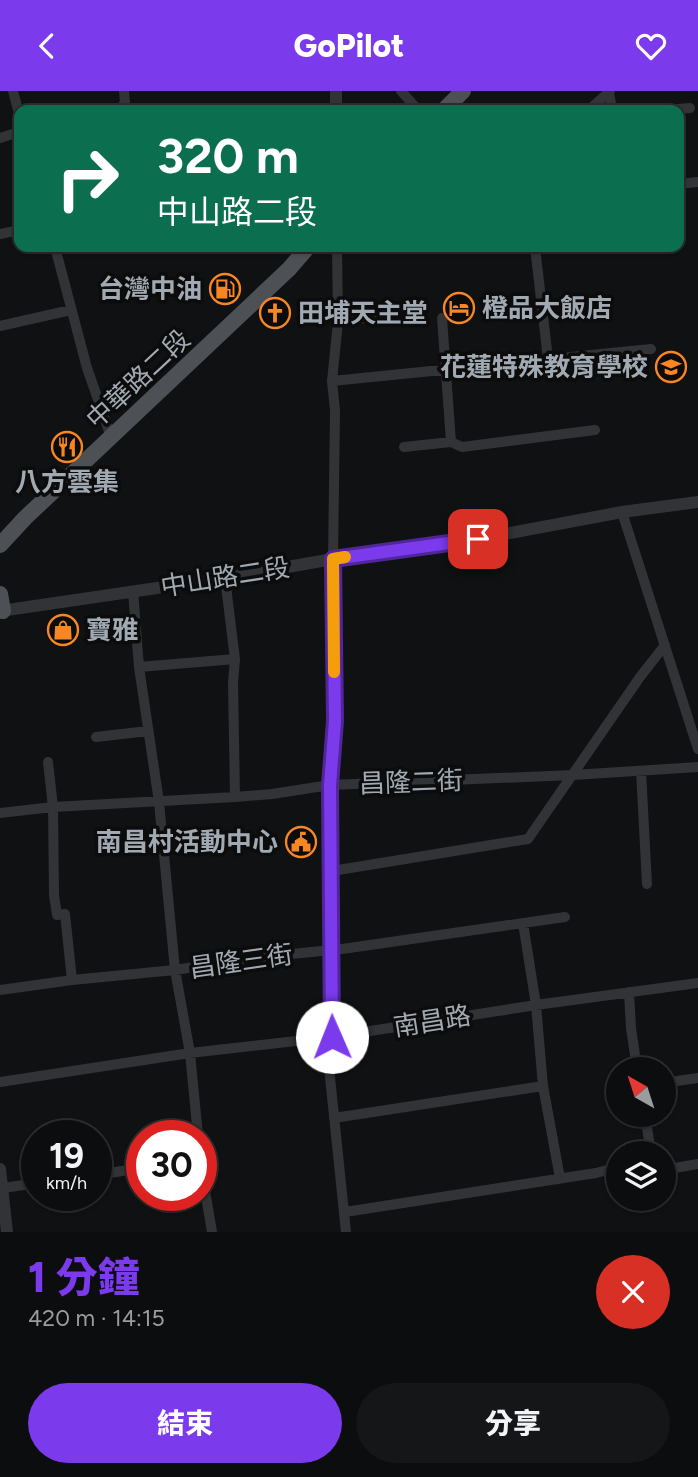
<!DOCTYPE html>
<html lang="zh-TW">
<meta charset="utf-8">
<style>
:root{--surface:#0c0d0e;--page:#151617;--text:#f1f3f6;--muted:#9a9c9e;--line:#2c2d2e;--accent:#7c3aed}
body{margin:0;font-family:Figtree,"Noto Sans TC",sans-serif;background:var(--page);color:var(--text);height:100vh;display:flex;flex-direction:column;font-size:26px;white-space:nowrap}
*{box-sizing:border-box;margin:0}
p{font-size:23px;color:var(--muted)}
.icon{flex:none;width:38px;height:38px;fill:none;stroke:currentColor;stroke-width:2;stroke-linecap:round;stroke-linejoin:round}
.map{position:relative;height:1141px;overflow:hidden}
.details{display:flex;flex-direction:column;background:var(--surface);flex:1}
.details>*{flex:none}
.guide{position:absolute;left:14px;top:14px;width:670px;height:147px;border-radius:14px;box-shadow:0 2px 5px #0004,0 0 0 2px var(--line);background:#0b6e4f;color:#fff;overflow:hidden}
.needle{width:46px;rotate:321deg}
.fabs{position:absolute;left:606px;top:966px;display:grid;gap:14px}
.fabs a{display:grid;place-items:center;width:70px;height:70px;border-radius:50%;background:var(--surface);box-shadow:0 2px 5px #0004,0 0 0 2px var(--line);font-size:35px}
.speed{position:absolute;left:21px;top:1029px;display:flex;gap:14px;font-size:35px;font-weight:700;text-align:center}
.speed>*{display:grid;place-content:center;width:91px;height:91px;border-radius:50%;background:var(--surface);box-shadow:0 2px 5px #0004,0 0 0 2px var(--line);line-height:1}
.speed small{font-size:18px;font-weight:400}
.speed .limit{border:10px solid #d22;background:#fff;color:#111}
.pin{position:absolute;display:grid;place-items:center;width:60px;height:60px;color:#fff;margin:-30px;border-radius:14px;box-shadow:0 4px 10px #0006}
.me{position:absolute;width:77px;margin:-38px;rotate:359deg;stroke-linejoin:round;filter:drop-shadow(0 0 5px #0008)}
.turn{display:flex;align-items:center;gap:24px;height:147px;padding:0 28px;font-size:32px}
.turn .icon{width:91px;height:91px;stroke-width:2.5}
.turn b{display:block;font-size:49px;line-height:60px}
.round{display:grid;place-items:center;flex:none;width:74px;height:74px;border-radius:37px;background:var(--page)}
.overview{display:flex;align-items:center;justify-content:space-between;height:119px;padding:0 28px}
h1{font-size:42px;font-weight:800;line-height:52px;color:var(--accent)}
.action{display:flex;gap:14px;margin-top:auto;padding:14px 28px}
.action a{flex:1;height:80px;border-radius:42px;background:var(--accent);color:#fff;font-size:28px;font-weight:800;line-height:80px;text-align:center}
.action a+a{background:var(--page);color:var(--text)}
header{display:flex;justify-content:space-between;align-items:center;height:91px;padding:0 28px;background:var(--accent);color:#fff;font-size:32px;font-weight:800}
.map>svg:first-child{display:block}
</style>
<header><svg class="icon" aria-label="back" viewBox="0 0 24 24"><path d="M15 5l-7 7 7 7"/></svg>GoPilot<svg class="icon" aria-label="heart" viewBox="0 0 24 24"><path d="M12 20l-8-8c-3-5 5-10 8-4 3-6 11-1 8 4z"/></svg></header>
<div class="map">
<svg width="698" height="1141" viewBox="0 0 698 1141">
<rect width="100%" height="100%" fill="#101112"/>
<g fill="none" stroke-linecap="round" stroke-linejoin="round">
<path stroke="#313337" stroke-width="10" d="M13 0 19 23
M401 0 418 19
M609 1 612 19
M120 19 125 11 124 0
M589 19 610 0
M666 19 690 17
M0 47 19 41
M679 93 698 91
M0 143 19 139
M55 156 87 277 111 346
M337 156 338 231 332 290 335 319 333 468 335 630 330 694 332 946 327 957 346 1141
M535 156 548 268
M442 227 451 351
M338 231 391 223
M0 235 71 219
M332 290 651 258
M404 356 451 351 462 356 595 339
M622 421 698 658
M225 487 235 568 233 592 235 706
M133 500 139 576 159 711 175 879 190 962 198 1045
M139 576 235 568
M96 646 148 640
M48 671 53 716 54 804 57 824 65 823 72 889
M641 680 647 793
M0 722 53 716 235 706 272 703 330 694 573 684 698 676
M332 780 528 748 640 586 665 554
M523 832 536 914 543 995 560 1087
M0 899 72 889 175 879 252 867 342 858 565 826
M629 901 631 937 637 978
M0 991 190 962 332 946 536 914 698 892
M663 992 698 987
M645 1024 651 1062
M334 1027 543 995
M201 1076 212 1141
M663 1079 698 1073
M96 1084 142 1077
M3 1097 37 1092
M345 1121 596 1082 618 1076"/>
<path stroke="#313337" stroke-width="12" d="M336 0V19
M0 520 225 487 333 468 478 448 622 421 698 411
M0 1078 7 1141"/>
<path stroke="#4d5156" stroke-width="16" d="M444 19 463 0
M0 454 25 427 289 178 308 156
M0 503 3 520"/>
</g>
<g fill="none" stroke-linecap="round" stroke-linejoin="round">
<g stroke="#51269a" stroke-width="18">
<path id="route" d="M332 946 330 694 335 630 333 468 478 448"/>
</g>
<use href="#route" stroke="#7c3aed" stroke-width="12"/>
<path stroke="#f59e0b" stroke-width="12" d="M334 581 333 468 345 466"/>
</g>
<defs>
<g id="fuel-ring" transform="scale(1.575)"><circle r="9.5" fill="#0c0c0d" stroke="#f88723" stroke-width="1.5"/><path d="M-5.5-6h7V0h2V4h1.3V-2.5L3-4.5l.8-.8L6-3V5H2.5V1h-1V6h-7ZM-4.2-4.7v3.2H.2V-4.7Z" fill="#f88723"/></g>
<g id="hotel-ring" transform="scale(1.575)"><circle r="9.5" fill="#0c0c0d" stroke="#f88723" stroke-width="1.5"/><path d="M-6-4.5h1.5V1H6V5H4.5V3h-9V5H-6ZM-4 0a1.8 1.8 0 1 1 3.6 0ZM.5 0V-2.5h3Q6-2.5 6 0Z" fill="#f88723"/></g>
<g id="church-ring" transform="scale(1.575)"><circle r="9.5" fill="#0c0c0d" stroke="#f88723" stroke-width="1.5"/><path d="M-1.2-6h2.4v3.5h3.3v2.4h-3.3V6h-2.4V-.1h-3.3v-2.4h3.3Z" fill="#f88723"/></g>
<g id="school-ring" transform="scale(1.575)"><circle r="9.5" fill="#0c0c0d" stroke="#f88723" stroke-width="1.5"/><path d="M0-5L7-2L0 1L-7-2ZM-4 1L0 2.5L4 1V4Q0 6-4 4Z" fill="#f88723"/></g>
<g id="restaurant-ring" transform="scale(1.575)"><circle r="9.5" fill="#0c0c0d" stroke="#f88723" stroke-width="1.5"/><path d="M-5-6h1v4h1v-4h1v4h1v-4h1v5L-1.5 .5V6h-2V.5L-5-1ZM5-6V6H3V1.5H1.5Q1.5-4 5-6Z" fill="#f88723"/></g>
<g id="shop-ring" transform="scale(1.575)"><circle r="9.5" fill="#0c0c0d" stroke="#f88723" stroke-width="1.5"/><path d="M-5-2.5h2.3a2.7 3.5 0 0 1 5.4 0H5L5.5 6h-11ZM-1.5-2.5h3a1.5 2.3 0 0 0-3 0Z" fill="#f88723"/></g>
<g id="civic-ring" transform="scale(1.575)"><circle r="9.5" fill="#0c0c0d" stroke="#f88723" stroke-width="1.5"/><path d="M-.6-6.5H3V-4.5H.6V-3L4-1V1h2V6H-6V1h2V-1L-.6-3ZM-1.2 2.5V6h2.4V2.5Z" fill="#f88723"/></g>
</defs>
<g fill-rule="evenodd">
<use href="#fuel-ring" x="225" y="198"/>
<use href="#hotel-ring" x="459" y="217"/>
<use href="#church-ring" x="275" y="222"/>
<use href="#school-ring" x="671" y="276"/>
<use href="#restaurant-ring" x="67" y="356"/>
<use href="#shop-ring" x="63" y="539"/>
<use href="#civic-ring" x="301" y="751"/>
</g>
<g text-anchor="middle" stroke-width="7" stroke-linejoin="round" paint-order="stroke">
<g font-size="26" font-weight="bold" fill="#a1aab3" stroke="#0c0c0d" text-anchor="end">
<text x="202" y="207">台灣中油</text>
<text x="482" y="226" text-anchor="start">橙品大飯店</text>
<text x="298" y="231" text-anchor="start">田埔天主堂</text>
<text x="648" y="285">花蓮特殊教育學校</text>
<text x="67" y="400" text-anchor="middle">八方雲集</text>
<text x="86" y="548" text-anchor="start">寶雅</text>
<text x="278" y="760">南昌村活動中心</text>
</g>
<g font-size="26" fill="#a1aab3" stroke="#0c0c0d">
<text transform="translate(138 288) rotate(-43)" y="9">中華路二段</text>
<text transform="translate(225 486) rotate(-9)" y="9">中山路二段</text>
<text transform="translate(411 691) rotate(-2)" y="9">昌隆二街</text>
<text transform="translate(241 870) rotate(-8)" y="9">昌隆三街</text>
<text transform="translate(432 930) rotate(-9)" y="9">南昌路</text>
</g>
</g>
</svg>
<div class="fabs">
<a><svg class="needle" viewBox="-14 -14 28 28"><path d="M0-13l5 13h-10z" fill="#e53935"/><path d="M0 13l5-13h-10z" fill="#9a9c9e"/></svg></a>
<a><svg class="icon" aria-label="layers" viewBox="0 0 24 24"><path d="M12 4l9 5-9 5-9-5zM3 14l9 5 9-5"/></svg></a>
</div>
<div class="speed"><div>19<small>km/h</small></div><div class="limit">30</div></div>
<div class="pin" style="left:478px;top:448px;background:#d93025"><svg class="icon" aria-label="arrive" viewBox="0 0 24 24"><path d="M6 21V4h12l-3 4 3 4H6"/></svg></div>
<svg class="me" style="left:332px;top:946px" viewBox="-20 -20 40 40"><circle r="19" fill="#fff"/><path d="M0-13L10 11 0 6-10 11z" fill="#7c3aed"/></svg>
<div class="guide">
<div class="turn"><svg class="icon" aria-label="right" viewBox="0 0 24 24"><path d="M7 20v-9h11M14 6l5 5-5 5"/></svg><div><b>320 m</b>中山路二段</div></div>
</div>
</div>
<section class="details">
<div class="overview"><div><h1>1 分鐘</h1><p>420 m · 14:15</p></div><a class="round" style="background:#d93025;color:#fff"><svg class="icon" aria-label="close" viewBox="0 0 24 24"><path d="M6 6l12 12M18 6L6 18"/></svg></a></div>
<div class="action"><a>結束</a><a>分享</a></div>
</section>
